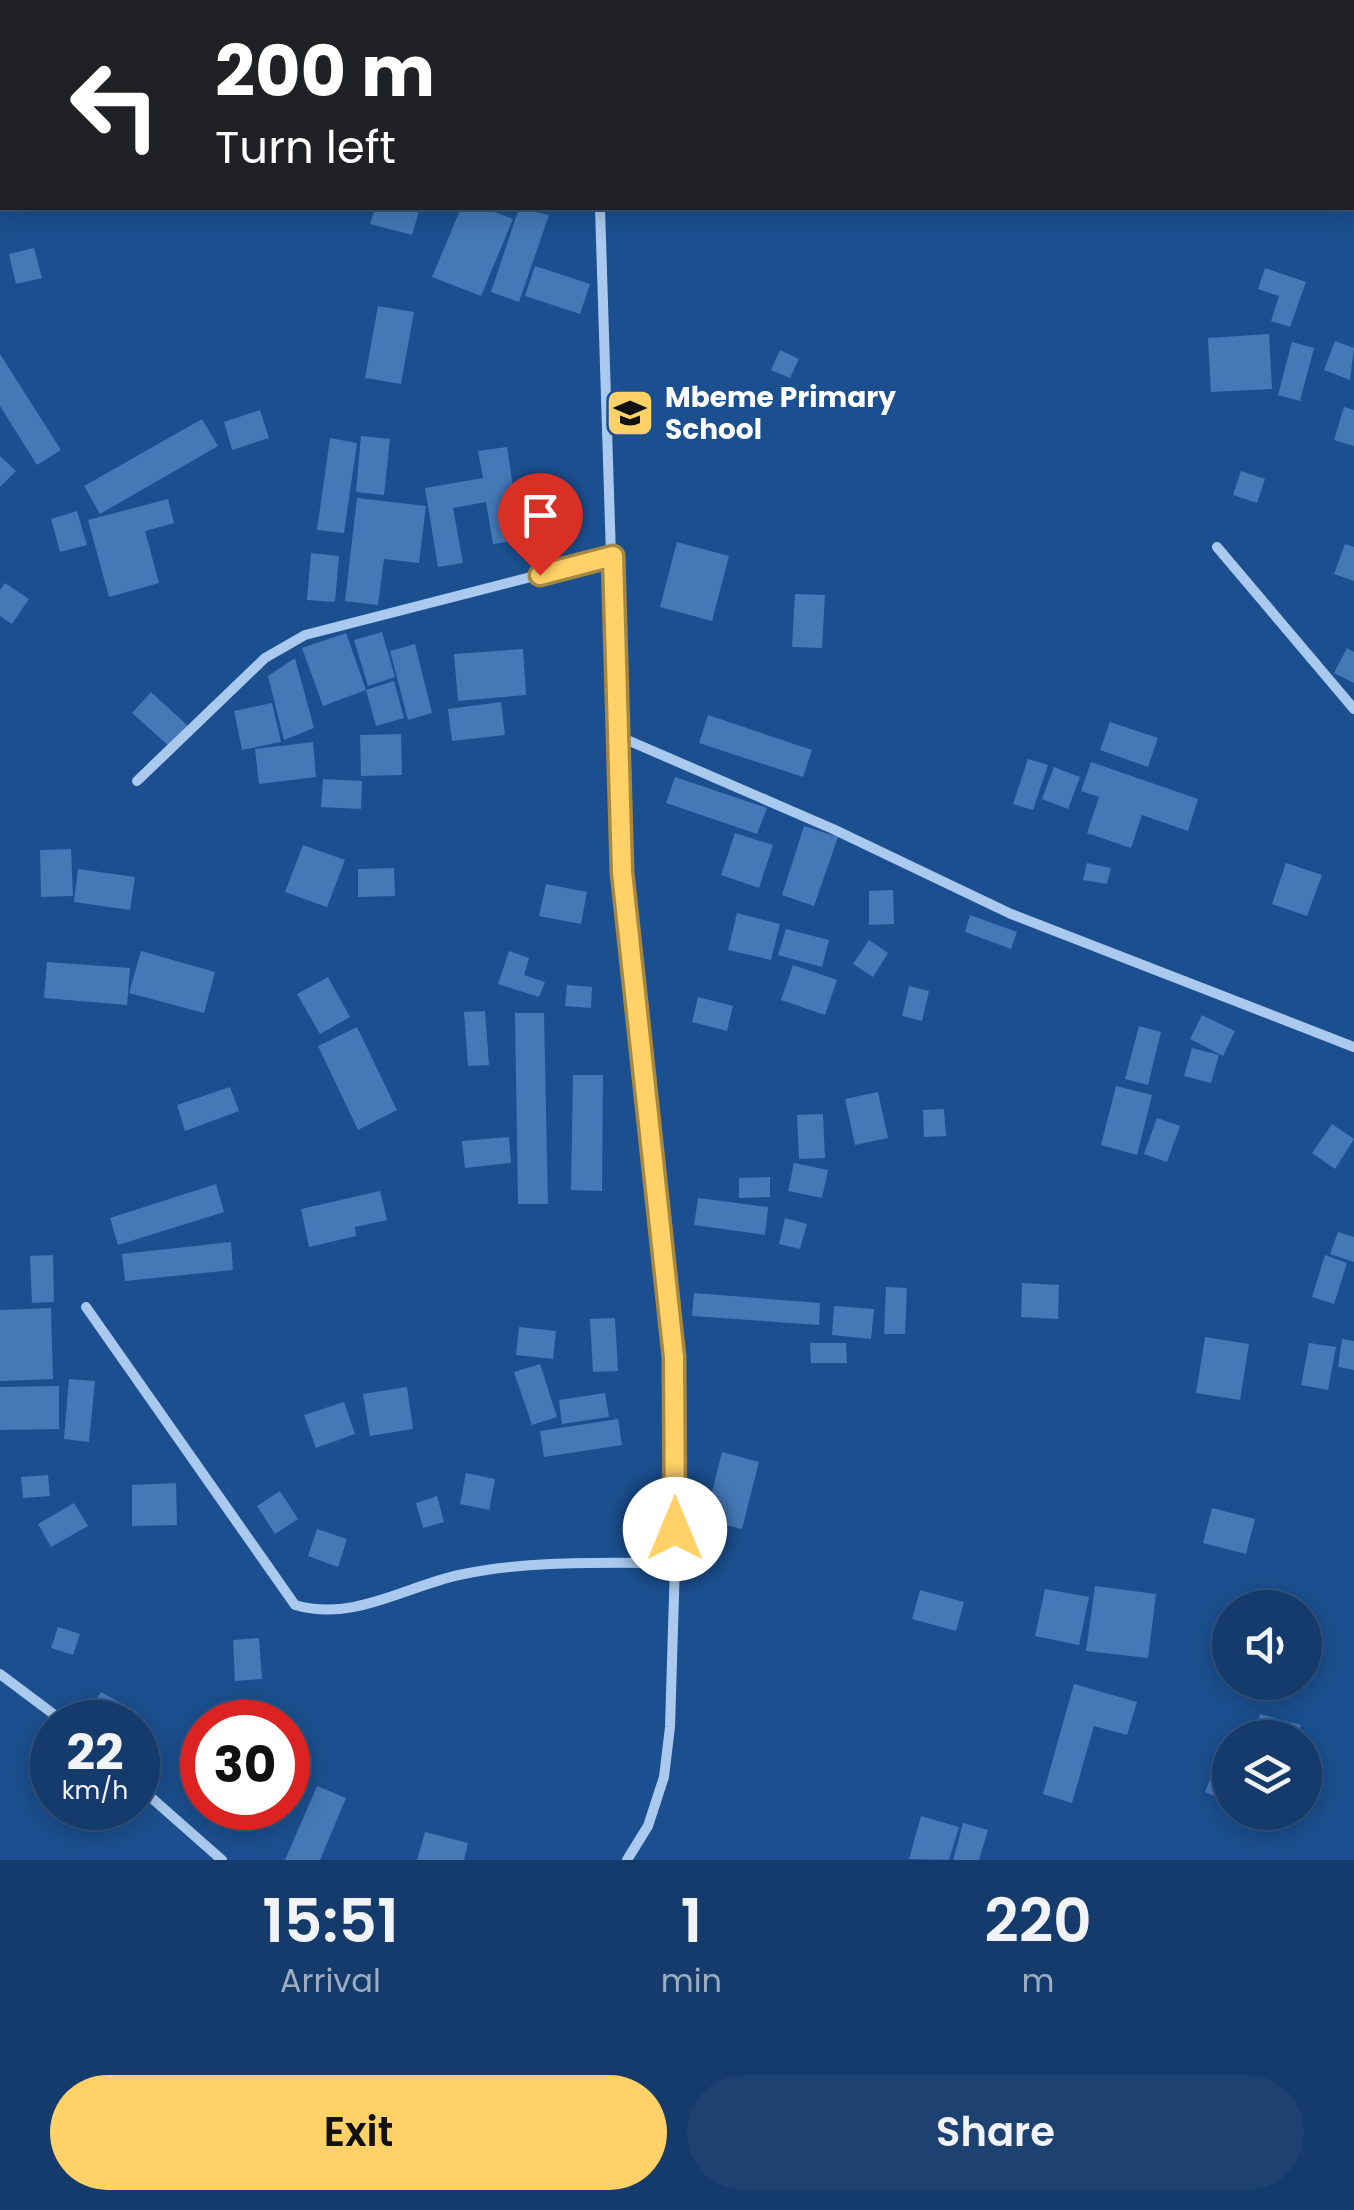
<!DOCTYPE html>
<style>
:root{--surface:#143b6b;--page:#1d4271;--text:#f1f3f6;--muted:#9dadc1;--line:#33557e;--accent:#ffd166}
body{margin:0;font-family:Poppins,sans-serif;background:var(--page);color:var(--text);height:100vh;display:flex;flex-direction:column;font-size:38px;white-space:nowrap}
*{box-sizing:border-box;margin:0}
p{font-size:32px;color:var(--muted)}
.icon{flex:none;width:55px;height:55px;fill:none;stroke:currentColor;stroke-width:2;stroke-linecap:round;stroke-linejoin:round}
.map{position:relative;height:1860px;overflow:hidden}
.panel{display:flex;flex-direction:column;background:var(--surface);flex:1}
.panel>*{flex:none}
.banner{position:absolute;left:0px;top:0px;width:1355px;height:210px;box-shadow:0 5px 25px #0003,0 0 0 2px var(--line);background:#202124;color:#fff;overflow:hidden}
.tools{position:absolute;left:1212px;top:1590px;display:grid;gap:20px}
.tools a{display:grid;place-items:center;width:110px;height:110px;border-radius:50%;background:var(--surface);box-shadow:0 5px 25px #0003,0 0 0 2px var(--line);font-size:50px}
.speed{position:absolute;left:30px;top:1700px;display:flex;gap:20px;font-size:50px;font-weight:700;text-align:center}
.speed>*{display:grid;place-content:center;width:130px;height:130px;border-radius:50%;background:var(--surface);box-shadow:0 5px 25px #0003,0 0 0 2px var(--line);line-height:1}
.speed small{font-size:25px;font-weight:400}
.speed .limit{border:15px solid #d22;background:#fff;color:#111}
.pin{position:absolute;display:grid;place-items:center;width:85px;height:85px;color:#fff;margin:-102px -42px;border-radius:50% 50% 50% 0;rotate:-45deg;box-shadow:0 0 10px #0007}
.pin .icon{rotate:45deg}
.me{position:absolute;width:110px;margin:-55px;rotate:0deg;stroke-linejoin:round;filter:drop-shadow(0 0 8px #0008)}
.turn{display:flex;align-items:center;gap:35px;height:210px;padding:0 50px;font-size:45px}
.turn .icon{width:130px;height:130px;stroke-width:2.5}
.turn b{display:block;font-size:70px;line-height:85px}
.eta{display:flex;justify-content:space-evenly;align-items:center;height:170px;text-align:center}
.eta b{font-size:60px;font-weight:600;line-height:70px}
.primary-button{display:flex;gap:20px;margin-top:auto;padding:20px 50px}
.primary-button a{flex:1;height:115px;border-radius:60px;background:var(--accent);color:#111;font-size:40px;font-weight:600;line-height:115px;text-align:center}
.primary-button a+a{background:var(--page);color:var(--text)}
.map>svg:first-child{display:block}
</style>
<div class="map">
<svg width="1354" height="1860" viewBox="0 0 1354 1860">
<rect width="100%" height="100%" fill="#1b4f8f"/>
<path fill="#4478b7" d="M375 208H420L412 235 370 224Z
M461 208H484L513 219 481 296 432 277Z
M519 208 549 215 519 302 491 292Z
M34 248 42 278 16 284 9 254Z
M535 266 590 284 580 314 525 296Z
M1265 268 1306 282 1290 327 1271 321 1279 296 1258 289Z
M378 306 414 312 401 384 365 378Z
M1269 334 1272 389 1211 392 1208 338Z
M1335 341 1354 348 1350 380 1324 370Z
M1292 342 1314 348 1300 401 1278 395Z
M780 350 799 359 790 378 771 370Z
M0 354 61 450 37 465 0 406Z
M1344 407 1354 410V446L1334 440Z
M260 410 269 438 232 450 224 422Z
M202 419 218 446 100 514 84 486Z
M361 436 390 439 384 495 356 492Z
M330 438 357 443 344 533 317 530Z
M507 447 521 540 493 544 486 502 453 508 463 563 438 567 425 488 483 478 478 451Z
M0 456 16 471 0 487Z
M1241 471 1265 479 1257 503 1233 495Z
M357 498 426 506 419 563 384 559 378 605 345 601Z
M168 499 174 523 145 531 159 583 109 597 88 520Z
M77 511 87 545 60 552 51 519Z
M677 542 729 556 712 621 660 607Z
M1345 544 1354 547V581L1334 574Z
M311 553 339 556 335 602 307 600Z
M5 583 29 599 12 624 0 616V590Z
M795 594 825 595 822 648 792 647Z
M382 632 395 677 368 686 354 640Z
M346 633 366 690 323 706 302 648Z
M415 644 432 713 408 720 390 651Z
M1347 648 1354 652V683L1334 673Z
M523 649 526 695 458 701 454 654Z
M295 658 314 728 284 740 268 676Z
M394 681 404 718 376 726 366 690Z
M151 692 188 726 170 747 132 713Z
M501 702 505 735 452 741 448 709Z
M272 703 281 742 242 750 234 711Z
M708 715 812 750 803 777 699 743Z
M1110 722 1158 738 1148 767 1100 750Z
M401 734 402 775 361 776 360 735Z
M313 742 316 777 259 784 255 749Z
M1028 759 1048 765 1033 810 1013 804Z
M1091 762 1198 799 1188 831 1142 815 1131 848 1087 833 1099 797 1081 791Z
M1054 767 1080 777 1068 809 1042 799Z
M675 777 767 808 757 834 666 803Z
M323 779 362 781 361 809 321 807Z
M804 826 838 837 814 906 782 895Z
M735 833 773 845 759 888 721 875Z
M303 845 345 860 327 907 285 892Z
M71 849 73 896 41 897 40 850Z
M1087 863 1111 868 1107 884 1083 880Z
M1286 863 1322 875 1307 916 1272 904Z
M394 868 395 896 358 897V869Z
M78 869 135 877 130 910 74 902Z
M546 884 587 892 581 924 539 916Z
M893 890 894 924 869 925V891Z
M737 913 780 924 771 960 728 950Z
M970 915 1017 932 1011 949 965 932Z
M786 929 829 940 822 967 778 955Z
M869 940 888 953 873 977 853 964Z
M141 951 215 972 204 1013 129 993Z
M509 951 529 958 524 975 545 982 539 997 498 984Z
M47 962 130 968 127 1005 44 998Z
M793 965 837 980 825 1015 781 1000Z
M328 977 350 1017 320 1034 297 994Z
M567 985 592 987 591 1008 565 1006Z
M909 986 929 991 922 1021 902 1016Z
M698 997 733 1006 727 1031 692 1022Z
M485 1011 489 1065 468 1066 464 1012Z
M515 1013H544L548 1204H518Z
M1202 1015 1235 1031 1223 1056 1190 1039Z
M1139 1026 1161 1032 1148 1085 1125 1079Z
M357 1027 397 1110 358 1130 318 1046Z
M1192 1048 1219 1055 1211 1083 1184 1076Z
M573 1075H603L602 1191 571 1190Z
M1116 1086 1152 1095 1137 1155 1101 1145Z
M230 1087 239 1111 185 1131 177 1105Z
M878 1092 888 1138 855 1145 845 1099Z
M944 1109 946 1136 924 1137 923 1110Z
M823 1114 825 1158 799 1159 797 1115Z
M1157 1118 1180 1126 1167 1162 1144 1154Z
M1332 1124 1354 1139 1335 1169 1312 1153Z
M509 1137 511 1163 465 1168 462 1141Z
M794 1163 828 1170 822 1198 788 1191Z
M770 1177V1197L739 1198V1178Z
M216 1184 224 1212 118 1245 110 1218Z
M380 1191 387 1220 355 1227 356 1236 309 1247 301 1209Z
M698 1198 768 1207 765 1235 694 1225Z
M785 1218 807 1224 800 1249 779 1244Z
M1338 1232 1354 1237V1262L1330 1254Z
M231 1242 233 1270 125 1281 122 1254Z
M53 1255 54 1302 32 1303 30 1256Z
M1325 1255 1347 1263 1334 1304 1312 1297Z
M1022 1283 1059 1285 1058 1319 1021 1317Z
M886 1287 907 1288 905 1334H884Z
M694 1293 820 1303 819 1325 692 1316Z
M834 1306 874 1309 871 1339 832 1335Z
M51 1308 53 1379 0 1381V1310Z
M615 1318 618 1371 593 1372 590 1319Z
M519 1327 556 1331 553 1359 516 1355Z
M1205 1337 1249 1344 1240 1400 1196 1393Z
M1342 1339 1354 1341V1370L1338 1367Z
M810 1343H846L847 1363H811Z
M1309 1343 1336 1347 1328 1390 1301 1385Z
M540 1364 557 1417 532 1425 514 1372Z
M69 1379 95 1381 89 1442 64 1439Z
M59 1386V1429L0 1430V1387Z
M407 1387 413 1429 370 1436 363 1394Z
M605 1393 609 1417 562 1424 559 1400Z
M344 1402 355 1434 316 1448 304 1415Z
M618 1419 622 1445 544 1457 540 1431Z
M722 1452 759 1462 742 1529 705 1520Z
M466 1473 495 1479 489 1510 460 1504Z
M48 1475 50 1496 23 1498 21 1477Z
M176 1483 177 1525 132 1526V1485Z
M280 1491 298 1519 275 1534 257 1506Z
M437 1496 444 1522 423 1528 416 1503Z
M74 1503 88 1526 51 1547 38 1524Z
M1212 1508 1255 1519 1246 1554 1203 1543Z
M317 1529 347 1539 338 1567 308 1556Z
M1095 1586 1156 1594 1148 1658 1086 1651Z
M1045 1589 1089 1597 1079 1645 1035 1636Z
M920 1590 964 1602 956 1631 912 1619Z
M58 1627 80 1634 73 1655 51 1648Z
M259 1638 262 1679 235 1681 233 1640Z
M1074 1684 1137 1702 1127 1735 1094 1726 1072 1803 1043 1794Z
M101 1692 137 1712 131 1722H103L88 1714Z
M1260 1714 1301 1725 1297 1738H1253Z
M1218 1759 1230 1764 1227 1801 1205 1792Z
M317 1786 346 1798 320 1860H285Z
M921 1816 959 1827 949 1860 909 1859Z
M963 1823 988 1830 979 1860H953Z
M425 1832 468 1843 464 1860H417Z"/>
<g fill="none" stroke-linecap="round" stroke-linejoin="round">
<path stroke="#a9c9ee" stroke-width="10" d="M610 0V2
M0 193 2 192
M600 208 621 872 674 1357 675 1563 670 1727 664 1777 648 1826 627 1860
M1217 547 1354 709
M618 736 833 829 1011 914 1354 1047
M137 781 265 658 305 635 613 556
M86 1307 295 1605C353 1622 404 1587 459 1575 528 1560 604 1563 675 1563
M0 1674 64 1722
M138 1786 222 1860"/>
</g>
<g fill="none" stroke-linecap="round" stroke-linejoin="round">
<g stroke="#a68842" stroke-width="25">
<path id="route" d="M540 575 613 556 622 872 674 1357 675 1529"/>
</g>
<use href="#route" stroke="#ffd166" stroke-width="18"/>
</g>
<defs>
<g id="school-square" transform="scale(2.5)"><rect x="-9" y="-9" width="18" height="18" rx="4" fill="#ffd166" stroke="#1b4f8f"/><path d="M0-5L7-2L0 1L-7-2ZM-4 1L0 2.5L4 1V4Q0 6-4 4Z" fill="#111"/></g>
</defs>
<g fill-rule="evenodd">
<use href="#school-square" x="630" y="413"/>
</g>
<g text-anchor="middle" stroke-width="8" stroke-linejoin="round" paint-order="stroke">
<g font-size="28" font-weight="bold" fill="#fff" stroke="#1b4f8f" text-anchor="start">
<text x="665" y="407">Mbeme Primary<tspan x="665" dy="32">School</tspan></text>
</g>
</g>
</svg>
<div class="tools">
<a><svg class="icon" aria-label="sound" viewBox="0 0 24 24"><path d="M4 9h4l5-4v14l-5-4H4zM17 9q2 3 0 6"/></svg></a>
<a><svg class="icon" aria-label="layers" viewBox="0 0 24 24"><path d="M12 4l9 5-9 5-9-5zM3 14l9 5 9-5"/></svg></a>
</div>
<div class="speed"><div>22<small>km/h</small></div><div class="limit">30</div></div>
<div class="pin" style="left:540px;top:575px;background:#d93025"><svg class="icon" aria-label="arrive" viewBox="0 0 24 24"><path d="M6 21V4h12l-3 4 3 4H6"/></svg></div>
<svg class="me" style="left:675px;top:1529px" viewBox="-20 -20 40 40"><circle r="19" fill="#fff"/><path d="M0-13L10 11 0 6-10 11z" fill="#ffd166"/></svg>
<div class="banner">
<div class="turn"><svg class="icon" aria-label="left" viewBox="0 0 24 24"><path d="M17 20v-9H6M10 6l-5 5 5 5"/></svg><div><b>200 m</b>Turn left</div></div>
</div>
</div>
<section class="panel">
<div class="eta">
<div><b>15:51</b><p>Arrival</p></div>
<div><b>1</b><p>min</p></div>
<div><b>220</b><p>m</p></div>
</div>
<div class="primary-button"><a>Exit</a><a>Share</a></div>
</section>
